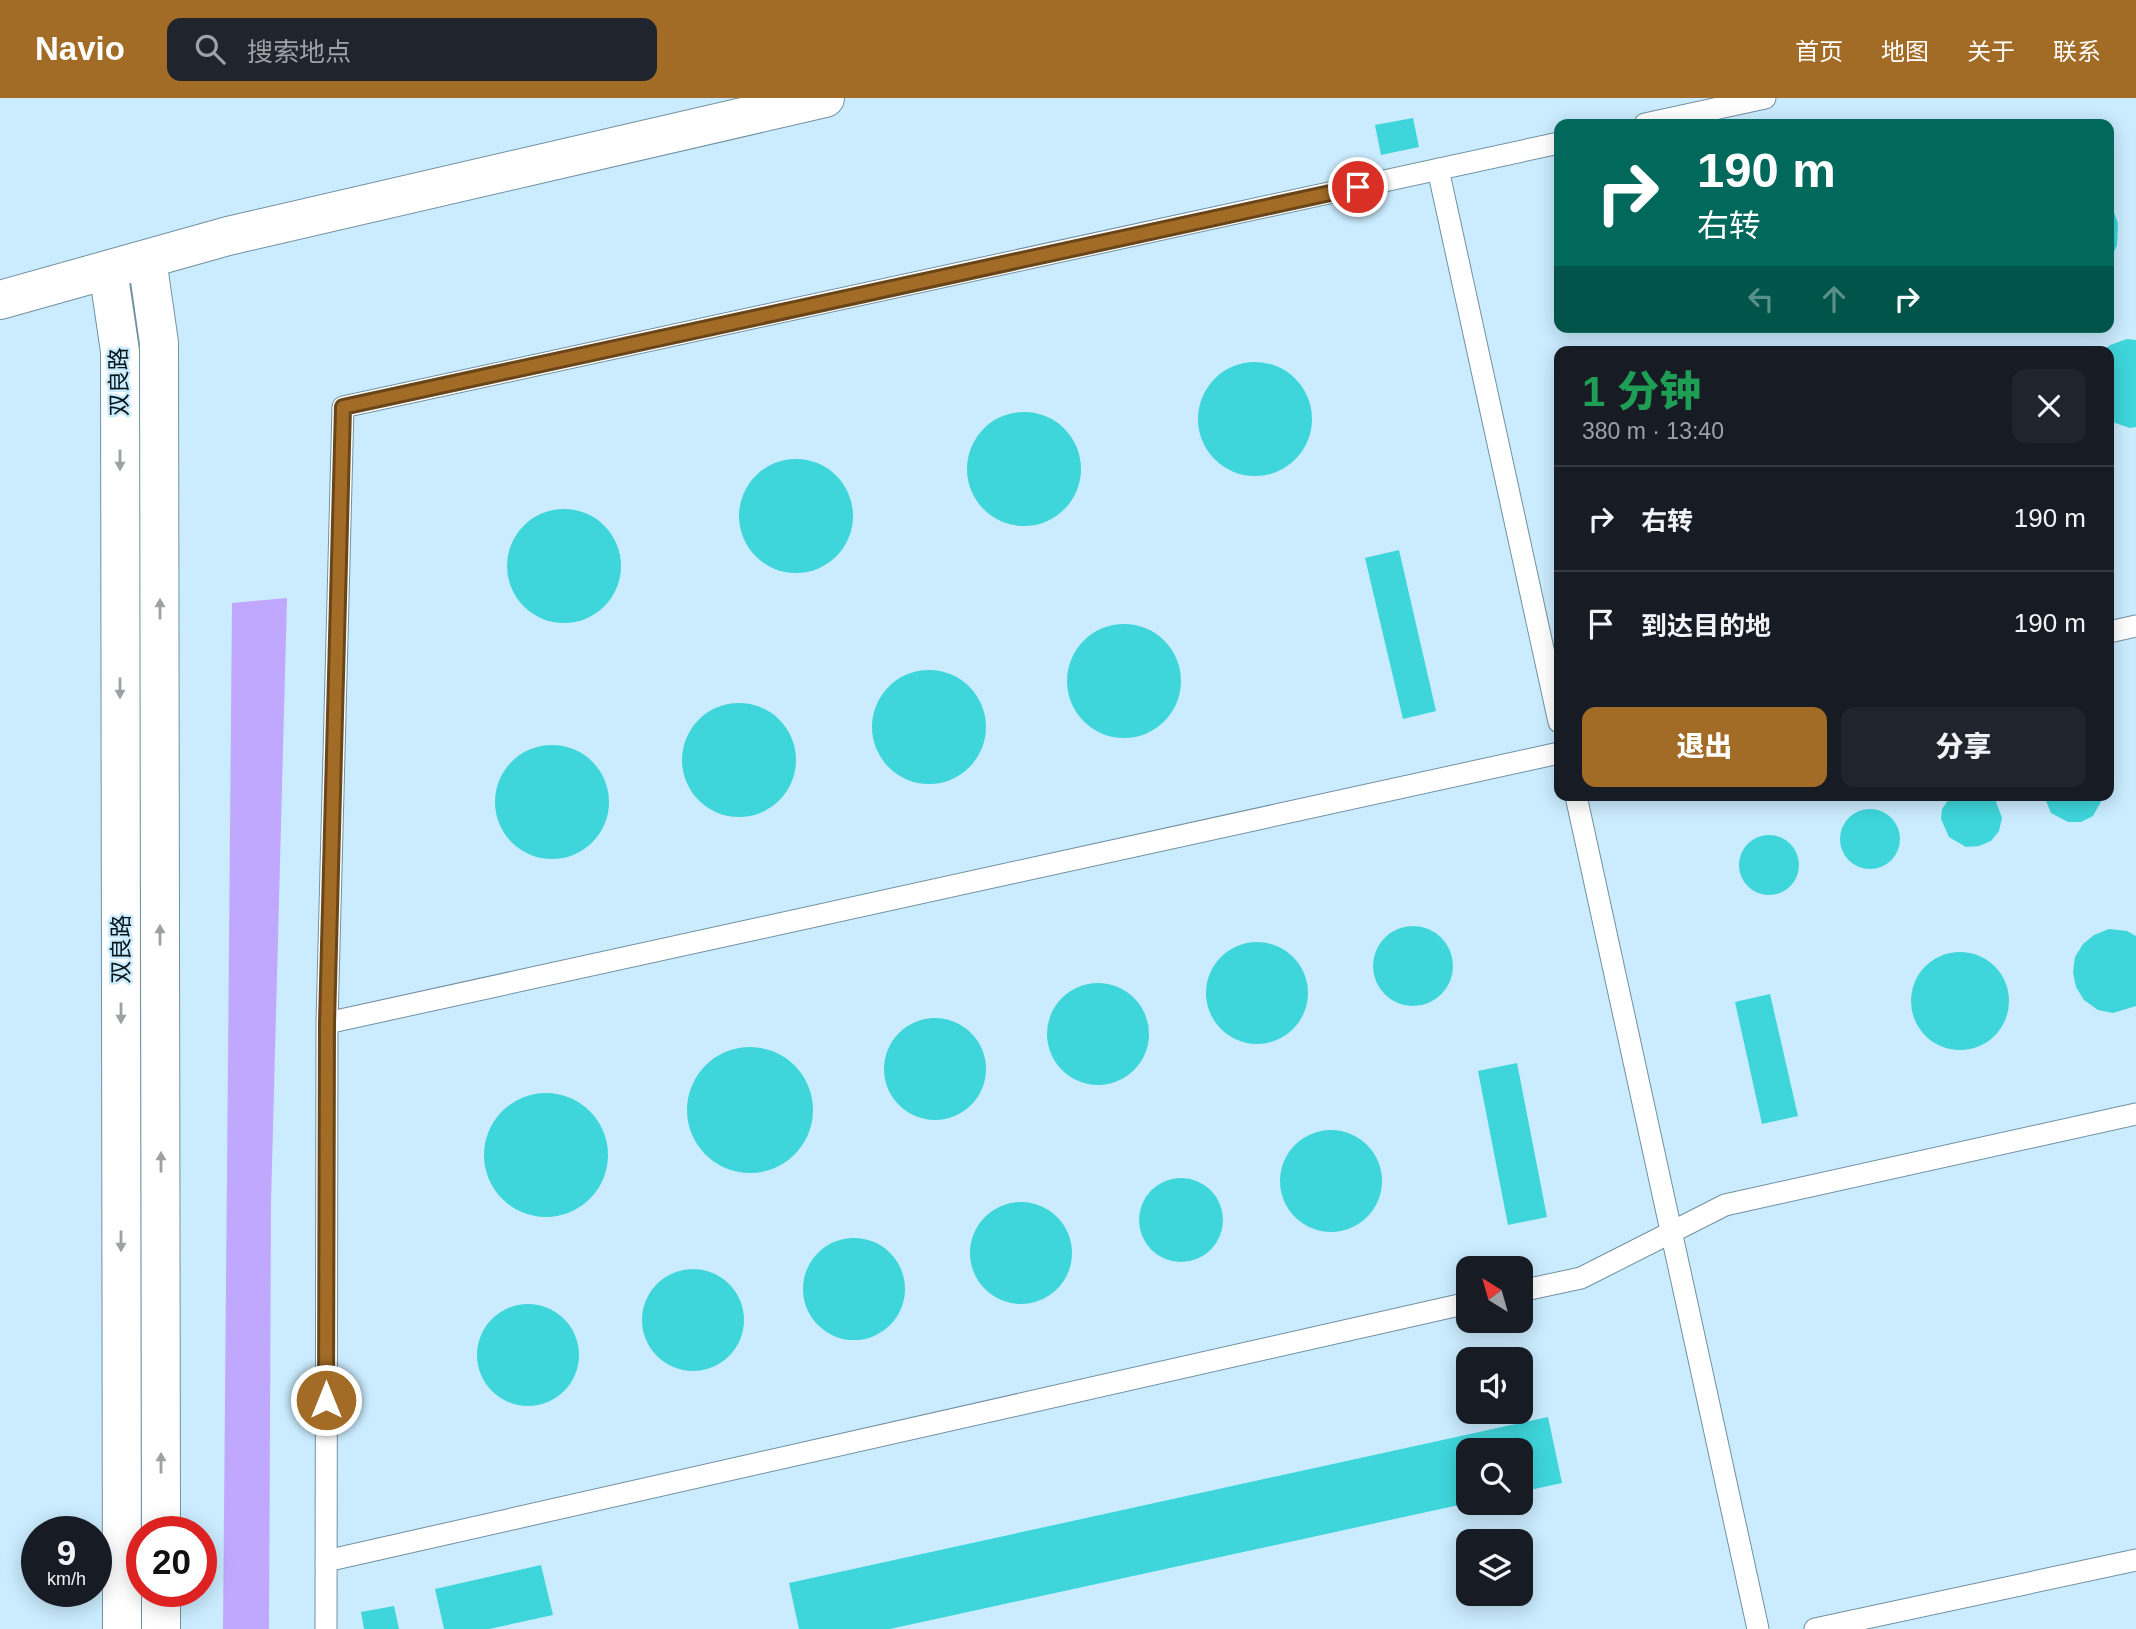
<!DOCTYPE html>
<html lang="zh">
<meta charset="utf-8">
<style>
:root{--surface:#171b24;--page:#20242c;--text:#f1f3f6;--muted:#9ea1a6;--line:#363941;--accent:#a26b26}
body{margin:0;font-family:Helvetica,"Noto Sans SC",sans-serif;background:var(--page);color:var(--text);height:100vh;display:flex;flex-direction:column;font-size:26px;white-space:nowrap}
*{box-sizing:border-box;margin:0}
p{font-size:23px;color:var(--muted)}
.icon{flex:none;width:38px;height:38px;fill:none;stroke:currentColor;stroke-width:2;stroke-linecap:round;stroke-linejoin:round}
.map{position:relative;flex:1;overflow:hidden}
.sheet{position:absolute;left:1554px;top:248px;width:560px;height:455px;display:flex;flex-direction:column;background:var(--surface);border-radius:14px;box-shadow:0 4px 18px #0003}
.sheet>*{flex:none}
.banner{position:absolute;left:1554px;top:21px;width:560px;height:214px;border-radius:14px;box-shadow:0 4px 18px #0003;background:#00695c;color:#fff;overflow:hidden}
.needle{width:46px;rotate:323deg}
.controls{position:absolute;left:1456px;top:1158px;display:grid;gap:14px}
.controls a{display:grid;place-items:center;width:77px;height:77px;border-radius:14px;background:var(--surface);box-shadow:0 4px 18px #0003;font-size:35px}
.speed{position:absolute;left:21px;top:1418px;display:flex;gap:14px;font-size:35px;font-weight:700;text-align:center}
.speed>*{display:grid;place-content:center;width:91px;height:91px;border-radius:50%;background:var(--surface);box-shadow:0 4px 18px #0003;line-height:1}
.speed small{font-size:18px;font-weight:400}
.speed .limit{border:10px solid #d22;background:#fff;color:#111}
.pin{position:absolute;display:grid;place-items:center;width:60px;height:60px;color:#fff;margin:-30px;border:4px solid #fff;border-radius:50%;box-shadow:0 2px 7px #0007}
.me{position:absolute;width:77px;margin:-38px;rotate:0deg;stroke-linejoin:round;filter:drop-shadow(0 0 5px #0008)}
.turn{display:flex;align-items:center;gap:24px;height:147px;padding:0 28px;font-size:32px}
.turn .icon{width:91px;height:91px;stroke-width:2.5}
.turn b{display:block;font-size:49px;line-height:60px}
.lanes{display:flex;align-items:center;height:66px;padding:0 28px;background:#0003;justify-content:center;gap:35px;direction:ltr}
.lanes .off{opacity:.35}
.round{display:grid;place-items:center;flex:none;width:74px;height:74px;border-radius:14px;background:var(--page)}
.headline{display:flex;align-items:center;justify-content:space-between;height:119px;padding:0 28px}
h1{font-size:42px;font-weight:800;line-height:52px;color:#1e9e55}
.action{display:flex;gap:14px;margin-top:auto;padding:14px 28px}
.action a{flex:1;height:80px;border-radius:14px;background:var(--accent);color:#fff;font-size:28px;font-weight:800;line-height:80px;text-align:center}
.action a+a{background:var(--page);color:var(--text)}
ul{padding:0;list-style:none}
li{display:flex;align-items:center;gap:21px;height:105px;padding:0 28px;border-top:2px solid var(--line)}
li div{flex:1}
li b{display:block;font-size:26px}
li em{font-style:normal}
header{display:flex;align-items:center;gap:42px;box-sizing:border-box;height:98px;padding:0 35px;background:var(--accent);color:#fff}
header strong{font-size:33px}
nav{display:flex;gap:38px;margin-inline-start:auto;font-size:24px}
.search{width:490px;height:63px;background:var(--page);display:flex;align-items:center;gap:18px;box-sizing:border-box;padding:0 24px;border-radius:14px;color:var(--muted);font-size:26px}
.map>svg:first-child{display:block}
</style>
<header>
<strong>Navio</strong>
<div class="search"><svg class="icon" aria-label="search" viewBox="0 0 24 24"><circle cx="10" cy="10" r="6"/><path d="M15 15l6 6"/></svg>搜索地点</div>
<nav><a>首页</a><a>地图</a><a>关于</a><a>联系</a></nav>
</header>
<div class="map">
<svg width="2136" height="1531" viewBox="0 0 2136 1531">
<rect width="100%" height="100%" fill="#caecfe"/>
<path fill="#c0a8fe" d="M287 500 271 1104 269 1531H223L232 505Z"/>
<path fill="#3ed6db" d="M1413 20 1419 49 1381 57 1375 27Z
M2109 102 2118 125 2117 147 2109 165Z
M2127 241 2136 242V329L2130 330 2109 323V254H2101L2110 247Z
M1198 321a57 57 0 1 1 114 0a57 57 0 1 1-114 0Z
M967 371a57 57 0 1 1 114 0a57 57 0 1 1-114 0Z
M739 418a57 57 0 1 1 114 0a57 57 0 1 1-114 0Z
M507 468a57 57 0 1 1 114 0a57 57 0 1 1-114 0Z
M1399 452 1436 613 1403 621 1365 460Z
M1067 583a57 57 0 1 1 114 0a57 57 0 1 1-114 0Z
M872 629a57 57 0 1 1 114 0a57 57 0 1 1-114 0Z
M682 662a57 57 0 1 1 114 0a57 57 0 1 1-114 0Z
M495 704a57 57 0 1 1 114 0a57 57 0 1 1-114 0Z
M1951 698H1994L2002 720 1999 733 1991 743 1979 748 1966 749 1949 739 1941 721 1942 711Z
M2044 698H2104L2093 718 2081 724H2068L2051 715Z
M1840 741a30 30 0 1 1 60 0a30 30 0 1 1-60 0Z
M1739 767a30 30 0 1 1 60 0a30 30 0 1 1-60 0Z
M1373 868a40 40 0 1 1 80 0a40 40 0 1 1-80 0Z
M2109 831 2127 833 2136 838V908L2113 915 2098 912 2084 902 2076 889 2073 874 2075 859 2083 846 2094 837Z
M1206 895a51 51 0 1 1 102 0a51 51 0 1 1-102 0Z
M1911 903a49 49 0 1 1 98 0a49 49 0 1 1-98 0Z
M1047 936a51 51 0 1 1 102 0a51 51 0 1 1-102 0Z
M1770 896 1798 1018 1762 1026 1735 904Z
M884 971a51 51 0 1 1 102 0a51 51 0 1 1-102 0Z
M687 1012a63 63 0 1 1 126 0a63 63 0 1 1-126 0Z
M1517 965 1547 1119 1508 1127 1478 973Z
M484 1057a62 62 0 1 1 124 0a62 62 0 1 1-124 0Z
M1280 1083a51 51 0 1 1 102 0a51 51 0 1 1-102 0Z
M1139 1122a42 42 0 1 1 84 0a42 42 0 1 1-84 0Z
M970 1155a51 51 0 1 1 102 0a51 51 0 1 1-102 0Z
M803 1191a51 51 0 1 1 102 0a51 51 0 1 1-102 0Z
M642 1222a51 51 0 1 1 102 0a51 51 0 1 1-102 0Z
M477 1257a51 51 0 1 1 102 0a51 51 0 1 1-102 0Z
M1548 1319 1562 1385 1521 1394V1353H1468V1405L890 1531H799L789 1485Z
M541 1467 553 1517 489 1531H444L435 1491Z
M394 1508 399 1531H364L361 1514Z"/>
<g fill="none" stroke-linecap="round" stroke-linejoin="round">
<g stroke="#7191a1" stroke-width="23">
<path id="lane" d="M1645 26 1765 0
M1438 71 1559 624
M2109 534 2136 528
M1576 698 1758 1531
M327 925 1559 655
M1521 1193 1581 1180 1725 1107 2136 1016
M326 1463 1468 1205
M326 1531 327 925 343 309 1559 45
M1815 1531 2136 1462"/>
</g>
<g stroke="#7191a1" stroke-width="40">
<path id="secondary" d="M147 161 159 245 161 1433
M108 172 120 253 122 1531
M0 202 228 138 825 0
M161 1493V1531"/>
</g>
<use href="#lane" stroke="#fff" stroke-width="21"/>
<use href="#secondary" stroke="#fff" stroke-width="38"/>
</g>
<defs><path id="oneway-solid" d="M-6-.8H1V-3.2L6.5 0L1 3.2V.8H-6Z" transform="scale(1.75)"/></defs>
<g fill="#9ca1a4">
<use href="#oneway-solid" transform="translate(120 362) rotate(90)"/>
<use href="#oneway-solid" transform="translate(160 511) rotate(-90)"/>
<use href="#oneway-solid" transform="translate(120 590) rotate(90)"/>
<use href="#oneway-solid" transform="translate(160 837) rotate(-90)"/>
<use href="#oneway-solid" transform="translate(121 915) rotate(90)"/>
<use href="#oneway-solid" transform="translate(161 1064) rotate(-90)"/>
<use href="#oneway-solid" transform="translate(121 1143) rotate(90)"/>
<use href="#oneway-solid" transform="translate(161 1365) rotate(-90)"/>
</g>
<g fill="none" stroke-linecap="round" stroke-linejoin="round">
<g stroke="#694619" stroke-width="18">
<path id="route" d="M326 1302 327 925 343 309 1358 89"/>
</g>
<use href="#route" stroke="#a26b26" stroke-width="12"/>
</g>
<g text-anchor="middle" stroke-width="5" stroke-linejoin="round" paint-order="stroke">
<g font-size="23" fill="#08151b" stroke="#caecfe">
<text transform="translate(119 284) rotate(-91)" y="8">双良路</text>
<text transform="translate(121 851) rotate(-90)" y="8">双良路</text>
</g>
</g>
</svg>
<div class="controls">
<a><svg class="needle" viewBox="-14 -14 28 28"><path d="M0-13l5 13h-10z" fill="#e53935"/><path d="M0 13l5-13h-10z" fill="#9ea1a6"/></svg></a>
<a><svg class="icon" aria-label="sound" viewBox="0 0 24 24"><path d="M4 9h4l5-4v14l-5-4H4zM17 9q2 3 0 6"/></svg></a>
<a><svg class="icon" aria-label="search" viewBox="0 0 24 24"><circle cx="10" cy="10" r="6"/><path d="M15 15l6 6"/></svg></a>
<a><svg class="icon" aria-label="layers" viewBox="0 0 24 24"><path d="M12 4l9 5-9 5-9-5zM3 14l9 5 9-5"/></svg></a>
</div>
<div class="speed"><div>9<small>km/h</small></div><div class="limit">20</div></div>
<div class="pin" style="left:1358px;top:89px;background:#d93025"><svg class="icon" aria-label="arrive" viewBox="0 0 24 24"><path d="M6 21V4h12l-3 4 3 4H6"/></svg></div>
<svg class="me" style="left:326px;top:1302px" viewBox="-20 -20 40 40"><circle r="17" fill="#a26b26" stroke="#fff" stroke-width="3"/><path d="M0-11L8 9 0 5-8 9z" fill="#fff"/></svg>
<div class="banner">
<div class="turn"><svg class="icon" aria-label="right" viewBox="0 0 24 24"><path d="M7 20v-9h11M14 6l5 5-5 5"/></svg><div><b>190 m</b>右转</div></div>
<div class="lanes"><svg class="icon off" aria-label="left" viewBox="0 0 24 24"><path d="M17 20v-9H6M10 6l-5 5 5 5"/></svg><svg class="icon off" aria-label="ahead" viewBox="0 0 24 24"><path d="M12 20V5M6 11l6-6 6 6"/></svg><svg class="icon" aria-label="right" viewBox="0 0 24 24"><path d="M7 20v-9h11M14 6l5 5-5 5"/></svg></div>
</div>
<section class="sheet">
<div class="headline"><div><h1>1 分钟</h1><p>380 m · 13:40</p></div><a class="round"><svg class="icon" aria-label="close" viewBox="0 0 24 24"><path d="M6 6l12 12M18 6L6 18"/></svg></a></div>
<ul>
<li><svg class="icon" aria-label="right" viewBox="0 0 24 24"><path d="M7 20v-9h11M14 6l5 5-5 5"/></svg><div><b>右转</b></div><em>190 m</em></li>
<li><svg class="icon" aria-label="arrive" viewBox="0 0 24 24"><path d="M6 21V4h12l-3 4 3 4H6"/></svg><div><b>到达目的地</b></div><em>190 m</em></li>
</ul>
<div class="action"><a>退出</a><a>分享</a></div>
</section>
</div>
